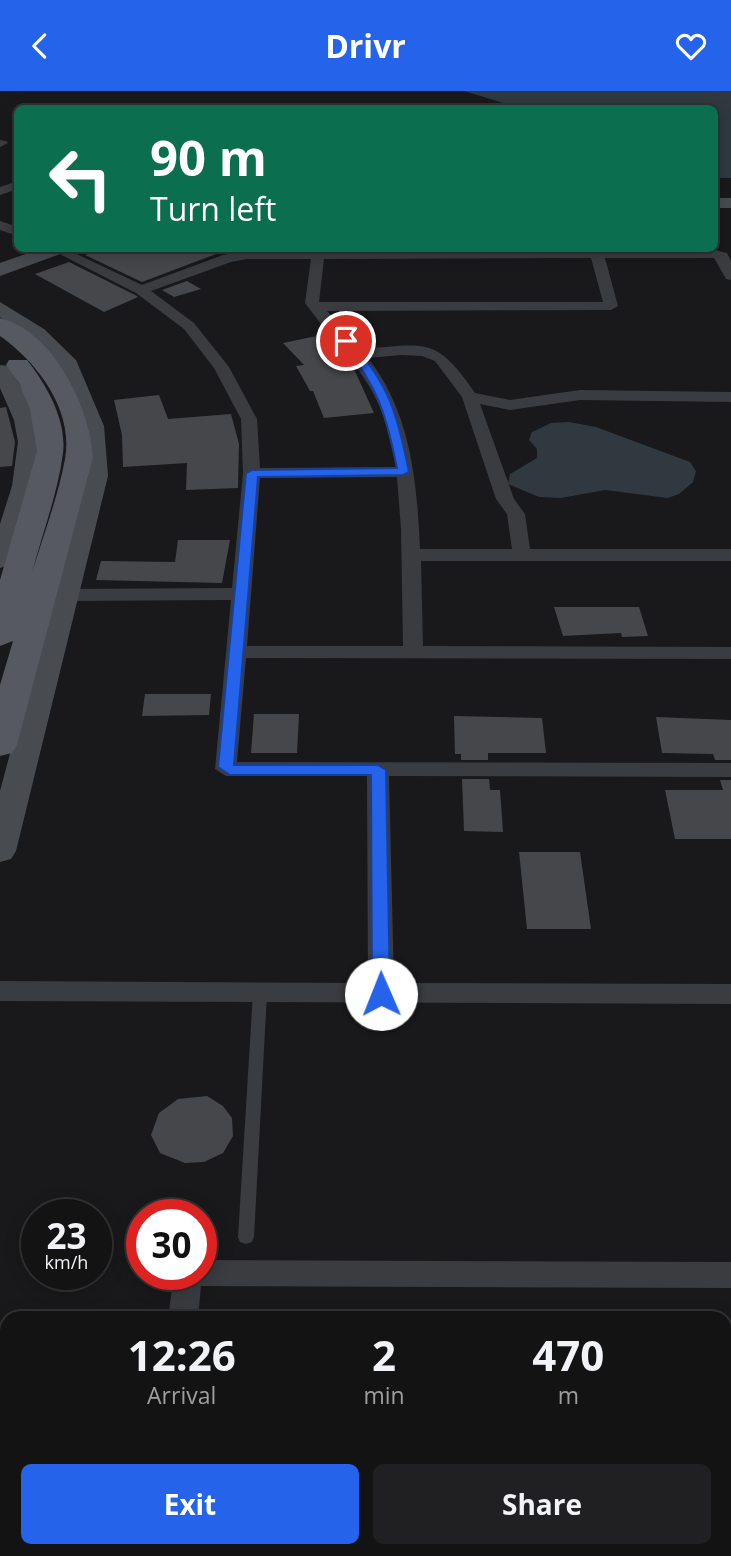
<!DOCTYPE html>
<style>
:root{--surface:#131314;--page:#202022;--text:#f1f3f6;--muted:#9d9ea0;--line:#323234;--accent:#2563eb}
body{margin:0;font-family:"Open Sans",sans-serif;background:var(--page);color:var(--text);height:100vh;display:flex;flex-direction:column;font-size:26px;white-space:nowrap}
*{box-sizing:border-box;margin:0}
p{font-size:23px;color:var(--muted)}
.icon{flex:none;width:38px;height:38px;fill:none;stroke:currentColor;stroke-width:2;stroke-linecap:round;stroke-linejoin:round}
.map{position:relative;flex:1;overflow:hidden}
.panel{position:absolute;left:0px;top:1220px;width:732px;height:247px;display:flex;flex-direction:column;background:var(--surface);border-radius:21px 21px 0 0;box-shadow:0 4px 18px #0003,0 0 0 2px var(--line)}
.panel>*{flex:none}
.guide{position:absolute;left:14px;top:14px;width:704px;height:147px;border-radius:10px;box-shadow:0 4px 18px #0003,0 0 0 2px var(--line);background:#0b6e4f;color:#fff;overflow:hidden}
.speed{position:absolute;left:21px;top:1108px;display:flex;gap:14px;font-size:35px;font-weight:700;text-align:center}
.speed>*{display:grid;place-content:center;width:91px;height:91px;border-radius:50%;background:var(--surface);box-shadow:0 4px 18px #0003,0 0 0 2px var(--line);line-height:1}
.speed small{font-size:18px;font-weight:400}
.speed .limit{border:10px solid #d22;background:#fff;color:#111}
.pin{position:absolute;display:grid;place-items:center;width:60px;height:60px;color:#fff;margin:-30px;border:4px solid #fff;border-radius:50%;box-shadow:0 2px 7px #0007}
.me{position:absolute;width:77px;margin:-38px;rotate:359deg;stroke-linejoin:round;filter:drop-shadow(0 0 5px #0008)}
.turn{display:flex;align-items:center;gap:24px;height:147px;padding:0 21px;font-size:32px}
.turn .icon{width:91px;height:91px;stroke-width:2.5}
.turn b{display:block;font-size:49px;line-height:60px}
.eta{display:flex;justify-content:space-evenly;align-items:center;height:119px;text-align:center}
.eta b{font-size:42px;font-weight:700;line-height:49px}
.button{display:flex;gap:14px;margin-top:auto;padding:14px 21px}
.button a{flex:1;height:80px;border-radius:10px;background:var(--accent);color:#fff;font-size:28px;font-weight:700;line-height:80px;text-align:center}
.button a+a{background:var(--page);color:var(--text)}
header{display:flex;justify-content:space-between;align-items:center;height:91px;padding:0 21px;background:var(--accent);color:#fff;font-size:32px;font-weight:700}
.map>svg:first-child{display:block}
</style>
<header><svg class="icon" aria-label="back" viewBox="0 0 24 24"><path d="M15 5l-7 7 7 7"/></svg>Drivr<svg class="icon" aria-label="heart" viewBox="0 0 24 24"><path d="M12 20l-8-8c-3-5 5-10 8-4 3-6 11-1 8 4z"/></svg></header>
<div class="map">
<svg width="731" height="1465" viewBox="0 0 731 1465">
<rect width="100%" height="100%" fill="#19191b"/>
<path fill="#2f393f" d="M464 0H731V87H714V18L520 17Z
M569 331 596 336 690 371 696 380 693 391 679 403 668 407 605 399 561 407 539 406 508 393 510 383 537 367V358L529 349 532 341 551 332Z"/>
<path fill="#46474b" d="M103 158H224V160L142 191 85 164Z
M69 171 135 204 138 206 104 221 35 183Z
M187 190 201 198 174 206 162 199Z
M326 243 354 278 374 322 324 327 313 300H310L296 275 304 274 283 252Z
M159 304 168 328 231 323 239 353 238 397 186 399 187 372 123 376 122 344 114 309Z
M6 316 15 351 12 375 0 376V317Z
M178 449H230L222 492 96 489 101 470 175 471Z
M554 516H639L648 545 622 546 621 542 563 545Z
M145 603H211L209 624 142 625Z
M254 623H299L297 662H251Z
M454 625 542 627 546 662H488V669H461V663H455Z
M656 626 731 629V669H715L713 663 662 662Z
M462 688H489L490 699H500L503 741 464 740Z
M720 689H731V748H675L665 699H723Z
M519 761H580L591 838H527Z
M207 1005 223 1015 232 1027 233 1045 223 1062 204 1071 185 1072 160 1062 151 1044 159 1022 178 1008Z"/>
<g fill="none" stroke-linecap="round" stroke-linejoin="round">
<path fill="#3a3c40" fill-rule="evenodd" d="M260 897 265 898 267 902 254 1146 252 1151 246 1153 240 1151 238 1146 253 902 255 898Z"/>
<path fill="#3a3c40" fill-rule="evenodd" d="M0 49 6 50 8 52 0 56Z
M18 90V98L0 104V96Z
M0 130 18 136V145L0 139Z
M50 158H66L142 194 223 164 247 160 715 159 727 162 731 170V189L726 188 714 167H605L618 215 611 219 327 220 361 258C427 253 436 245 475 302L510 309 580 299 731 301V311L580 309 510 319 480 313 514 408 525 423 530 458H731V470H421L423 555 731 556V568L246 567 237 671 731 672V686L389 685 394 892 731 893V913L0 910V890L368 892 367 685H226L215 678 231 509 66 510 56 504 66 498 232 497 243 382 241 328 214 277 184 238 136 202ZM591 167 603 211H319L324 168ZM247 168H311L305 212C353 277 382 289 396 376L260 377 257 328 229 276 194 232 151 200 231 171ZM401 264 422 265 435 270 462 306 496 408 507 423 512 458H420C417 391 411 322 368 267ZM397 386 401 438 403 555H247L260 387Z
M201 1169 731 1171V1197L201 1195 198 1227H168L174 1183H201Z
M143 1460H177L176 1465H142Z"/>
<path fill="#484b50" fill-rule="evenodd" d="M714 107H731V117H714Z
M40 158H65L63 162 0 185V172Z
M0 211 44 238 76 269 104 335 108 385 16 760 11 768 0 771V700L84 385 82 335 55 271 30 246 0 226Z
M0 274 8 275C59 350 39 390 13 469L9 474 0 477V433L12 395 18 351 14 329 0 297Z"/>
<path fill="#56595f" fill-rule="evenodd" d="M0 227C53 240 90 316 93 366L17 654 12 662 0 665V594L13 550 0 555V489L37 360 30 318 19 292 6 274 9 269H27C46 293 67 329 63 362 58 402 42 443 32 482 43 445 58 406 65 368 74 319 37 271 0 245Z"/>
</g>
<path fill="#2563eb" stroke="#184099" stroke-width="2" d="M343 248H350C390 296 397 321 409 381L403 384 258 386 234 674H378L386 679 390 903 381 910 372 903 371 684H230L218 676 246 382 252 379 397 377C386 323 378 296 343 252Z"/>
</svg>
<div class="speed"><div>23<small>km/h</small></div><div class="limit">30</div></div>
<div class="pin" style="left:346px;top:250px;background:#d93025"><svg class="icon" aria-label="arrive" viewBox="0 0 24 24"><path d="M6 21V4h12l-3 4 3 4H6"/></svg></div>
<svg class="me" style="left:381px;top:903px" viewBox="-20 -20 40 40"><circle r="19" fill="#fff"/><path d="M0-13L10 11 0 6-10 11z" fill="#2563eb"/></svg>
<div class="guide">
<div class="turn"><svg class="icon" aria-label="left" viewBox="0 0 24 24"><path d="M17 20v-9H6M10 6l-5 5 5 5"/></svg><div><b>90 m</b>Turn left</div></div>
</div>
<section class="panel">
<div class="eta">
<div><b>12:26</b><p>Arrival</p></div>
<div><b>2</b><p>min</p></div>
<div><b>470</b><p>m</p></div>
</div>
<div class="button"><a>Exit</a><a>Share</a></div>
</section>
</div>
